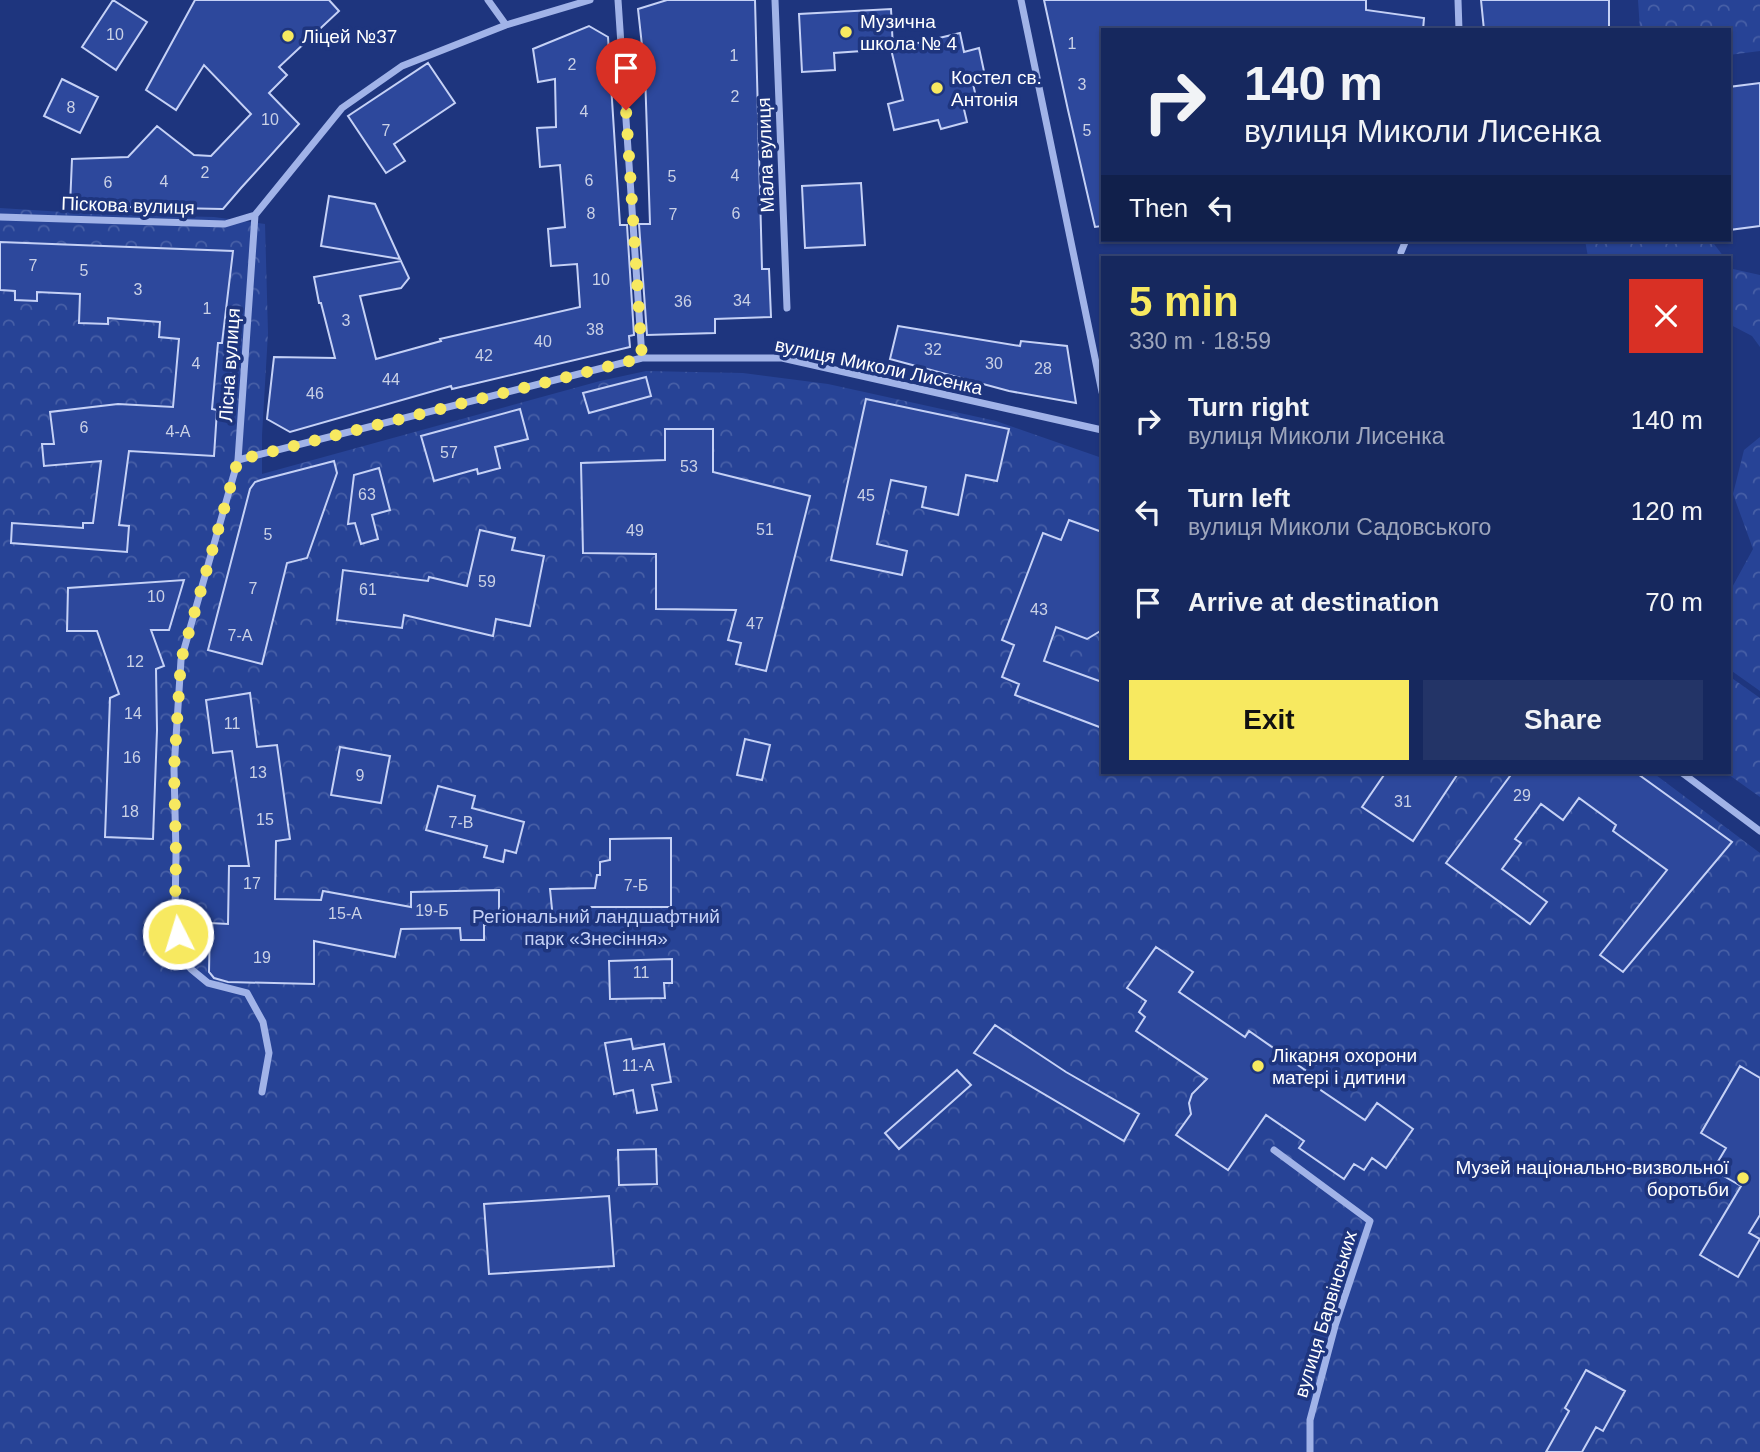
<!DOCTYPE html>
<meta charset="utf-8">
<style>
:root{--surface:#16285e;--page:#233467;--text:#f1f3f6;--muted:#9ea6bc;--line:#354473;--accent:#f7e960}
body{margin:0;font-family:Arial,sans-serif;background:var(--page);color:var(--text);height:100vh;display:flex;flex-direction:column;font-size:26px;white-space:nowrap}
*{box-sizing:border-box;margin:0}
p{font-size:23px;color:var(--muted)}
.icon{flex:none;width:38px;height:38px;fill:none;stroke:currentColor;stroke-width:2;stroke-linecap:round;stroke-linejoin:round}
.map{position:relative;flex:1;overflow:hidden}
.drawer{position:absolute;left:1101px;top:256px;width:630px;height:518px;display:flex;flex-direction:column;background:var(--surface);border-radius:0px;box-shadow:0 2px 5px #0004,0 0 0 2px var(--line)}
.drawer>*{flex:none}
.hud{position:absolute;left:1101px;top:28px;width:630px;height:214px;border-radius:0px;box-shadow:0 2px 5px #0004,0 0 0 2px var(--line);background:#16285e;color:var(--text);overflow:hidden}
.pin{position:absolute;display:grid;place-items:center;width:60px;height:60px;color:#fff;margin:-72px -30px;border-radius:50% 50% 50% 0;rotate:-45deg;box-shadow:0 0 7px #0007}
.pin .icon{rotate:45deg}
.me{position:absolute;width:77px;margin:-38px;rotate:355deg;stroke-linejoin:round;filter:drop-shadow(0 0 5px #0008)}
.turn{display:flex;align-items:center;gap:24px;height:147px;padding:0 28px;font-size:32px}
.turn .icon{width:91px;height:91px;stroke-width:2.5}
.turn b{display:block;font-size:49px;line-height:60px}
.then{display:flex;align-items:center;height:66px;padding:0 28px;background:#0003;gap:14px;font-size:26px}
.round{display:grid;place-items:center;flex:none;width:74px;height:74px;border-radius:0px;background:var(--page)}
.overview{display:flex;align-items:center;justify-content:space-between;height:119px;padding:0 28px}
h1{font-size:42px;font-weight:700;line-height:52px;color:var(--accent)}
.cta{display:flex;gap:14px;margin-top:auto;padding:14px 28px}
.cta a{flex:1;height:80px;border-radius:0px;background:var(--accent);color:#111;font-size:28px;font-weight:700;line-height:80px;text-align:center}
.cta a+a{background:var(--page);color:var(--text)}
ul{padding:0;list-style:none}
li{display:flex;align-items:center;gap:21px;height:91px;padding:0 28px}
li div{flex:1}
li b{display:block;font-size:26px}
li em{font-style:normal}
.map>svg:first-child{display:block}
</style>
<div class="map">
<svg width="1760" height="1452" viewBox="0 0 1760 1452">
<defs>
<pattern id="park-crowns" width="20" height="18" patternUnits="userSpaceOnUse" patternTransform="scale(1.75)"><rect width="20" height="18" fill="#274396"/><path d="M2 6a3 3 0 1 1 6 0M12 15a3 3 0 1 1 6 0" fill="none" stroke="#475fa6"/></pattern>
</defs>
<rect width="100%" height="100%" fill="#1e357e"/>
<path fill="url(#park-crowns)" d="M1638 0H1760V51L1729 55V30H1640Z
M0 208 95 214 214 217 265 224 268 333 262 435V474L600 381 646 371 743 373 828 384 996 421 1102 458V772H1652L1760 853V1452H0Z
M1585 240H1711L1724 257H1588Z
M1729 264 1733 269 1760 275V347L1752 336 1729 324Z
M1760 437V691L1729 669V593L1753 549 1733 494 1744 450Z
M1729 676 1760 698V797L1725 772H1729Z"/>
<path fill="#2d489c" stroke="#c5d1f6" stroke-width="2" d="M113 0 147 22 116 70 82 47Z
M195 0H329L339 11 279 67 287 75 269 93 299 124 241 188 223 209 70 206 72 159 128 157 157 126 194 155 211 156 251 114 204 65 176 110 146 90Z
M667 0H755L762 269H769L771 317 715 319V333L647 335 639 224H650L645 73 638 9Z
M1044 0H1366V10L1424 18 1423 30H1102V226L1095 227 1068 110Z
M1481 0H1609V30H1484Z
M891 9 893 49 960 33 964 52 979 48 985 76 972 79 976 97 962 101 967 122 941 129 938 120 894 130 888 104 903 100 891 49 834 53 835 70 802 72 799 14Z
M589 26 608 37 620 225H627L634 335 629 336 630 347 452 389 451 386 290 432 267 419 274 357 335 358 321 303H319L314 277 401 261 409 278 401 288 360 296 376 359 441 341 440 339 580 307 577 264 551 266 548 229 565 227 560 165 540 167 537 128 556 127 555 79 538 82 533 49Z
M428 63 455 103 394 144 405 161 386 173 348 116Z
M62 79 98 97 80 133 44 116Z
M1760 83V226L1729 230V87Z
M861 183 865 245 805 248 802 186Z
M329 196 375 204 400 259 321 246Z
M0 242 233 251 222 343H218L212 409 217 410 214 456 129 451 119 525 129 526 127 552 11 543 12 523 83 528V523H93L101 461 44 466 42 444H54L50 412 118 404 173 407 179 339 159 337 160 322 108 318V324L79 323 80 294 37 292V301L15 300V291L0 290Z
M898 326 1020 346 1021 341 1067 346 1076 403 1009 391 890 359Z
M646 377 651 396 589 413 583 393Z
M866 399 1009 429 997 481 966 475 958 515 922 507 926 487 891 480 877 544 907 551 902 575 831 560Z
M520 409 528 439 495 447 500 468 478 474 477 469 434 481 421 436Z
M665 429H713V472L810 496 766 671 736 664 741 643 728 640 736 610 656 609V554L583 553 581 463 665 460Z
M334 461 337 473 307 558 287 563 262 664 208 650 250 489 255 482 261 480Z
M379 468 390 510 372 515 378 539 361 544 355 523 348 524 354 475Z
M1069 520 1102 532V630L1087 639 1056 627 1044 661 1102 682V728L1015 695 1019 684 1002 677 1014 645 1002 640 1043 533 1061 540Z
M480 530 515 538 512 550 544 556 530 626 496 619 493 636 404 615 402 628 337 620 343 570 428 581 429 577 467 586Z
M184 580 169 630H151L164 666 156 669 157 730 153 839 105 837 110 698 119 694 97 631H67L68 588Z
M250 693 257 747 277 745 290 839 276 841 275 899 321 900 323 891 411 907V892L499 890V925H484V940H461L460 928 401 929 395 957 314 941V984L228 982 214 978 209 972 210 923 228 924 229 866H249L232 751 213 753 206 700Z
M745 739 770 745 762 780 737 775Z
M340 747 390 756 381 803 331 795Z
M1386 772H1459L1413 841 1362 807Z
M1513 772H1635L1732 842 1623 972 1600 955 1667 870 1613 831 1616 825 1579 798 1563 820 1541 804 1515 839 1521 843 1502 869 1547 902 1530 924 1446 863Z
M438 786 475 796 472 808 524 822 516 853 505 850 503 862 484 857 487 846 426 830Z
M671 838V907H588V916L553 919 550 889 595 888 597 875H600V862L610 860V839Z
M1156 947 1193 972 1179 992 1245 1037 1249 1031 1305 1070 1300 1076 1365 1120 1377 1103 1413 1129 1386 1168 1372 1158 1364 1170 1354 1164 1344 1179 1299 1148 1304 1141 1266 1115 1228 1170 1176 1135 1191 1114 1189 1103 1192 1094 1207 1079 1136 1031 1145 1017 1139 1012 1146 1001 1127 988Z
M672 959V983H664L665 998 610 999 609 961Z
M995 1025 1066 1072 1139 1114 1124 1141 974 1053Z
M631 1039 633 1049 664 1044 671 1082 652 1085 657 1110 637 1113 633 1090 614 1094 605 1043Z
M1740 1066 1760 1078V1215L1749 1233 1760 1239 1738 1277 1700 1255 1741 1186 1713 1170 1726 1148 1701 1133Z
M957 1070 971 1085 899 1149 885 1133Z
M656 1149 657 1184 619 1185 618 1150Z
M609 1196 614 1266 489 1274 484 1204Z
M1586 1370 1625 1391 1603 1431 1596 1427 1582 1452H1546L1569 1411 1565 1408Z"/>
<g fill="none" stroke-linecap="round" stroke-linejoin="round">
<path stroke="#a1b3e8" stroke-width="7" d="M488 0 506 25
M618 0 642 358
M775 0 787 308
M1021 0 1102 392
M1458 0 1459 30
M255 215 238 460 181 660 174 769 176 854 175 911 181 957 191 969 208 983 247 993 263 1022 269 1053 262 1092
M255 215 342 108 402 66 506 25 590 0
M0 217 225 224 255 215
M1401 252 1406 240
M238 460 642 358H782L1102 430
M1681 772 1760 831
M1274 1150 1370 1221 1335 1326 1310 1420V1452"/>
</g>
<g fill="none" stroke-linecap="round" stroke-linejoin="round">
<path stroke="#f7e960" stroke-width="12" stroke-dasharray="0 21.6" d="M178 934 175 911 176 855 174 769 181 660 238 460 642 358 626 110"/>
</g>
<g fill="#f7e960" stroke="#1e357e" stroke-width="2.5">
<circle cx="846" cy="32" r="7"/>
<circle cx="288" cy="36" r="7"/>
<circle cx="937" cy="88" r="7"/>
<circle cx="1258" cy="1066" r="7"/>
<circle cx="1743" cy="1178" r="7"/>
</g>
<g text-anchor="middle" stroke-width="7" stroke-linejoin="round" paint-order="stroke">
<g font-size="16" fill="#cad1e6">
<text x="115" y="40">10</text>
<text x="1072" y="49">1</text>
<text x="734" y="61">1</text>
<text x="572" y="70">2</text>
<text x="1082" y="90">3</text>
<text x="735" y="102">2</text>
<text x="71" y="113">8</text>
<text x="584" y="117">4</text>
<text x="270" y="125">10</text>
<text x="386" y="136">7</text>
<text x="1087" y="136">5</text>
<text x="205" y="178">2</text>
<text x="735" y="181">4</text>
<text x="672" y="182">5</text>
<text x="589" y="186">6</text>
<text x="164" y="187">4</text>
<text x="108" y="188">6</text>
<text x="591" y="219">8</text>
<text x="736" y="219">6</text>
<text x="673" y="220">7</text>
<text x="33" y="271">7</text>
<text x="84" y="276">5</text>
<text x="601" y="285">10</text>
<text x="138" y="295">3</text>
<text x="742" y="306">34</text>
<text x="683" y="307">36</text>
<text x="207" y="314">1</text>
<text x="346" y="326">3</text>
<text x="595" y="335">38</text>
<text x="543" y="347">40</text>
<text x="933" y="355">32</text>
<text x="484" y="361">42</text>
<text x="196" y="369">4</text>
<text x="994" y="369">30</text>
<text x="1043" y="374">28</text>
<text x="391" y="385">44</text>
<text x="315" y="399">46</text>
<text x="84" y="433">6</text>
<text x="178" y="437">4-А</text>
<text x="449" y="458">57</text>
<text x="689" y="472">53</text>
<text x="367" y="500">63</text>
<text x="866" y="501">45</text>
<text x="765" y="535">51</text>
<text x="635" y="536">49</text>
<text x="268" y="540">5</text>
<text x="487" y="587">59</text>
<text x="253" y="594">7</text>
<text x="368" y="595">61</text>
<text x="156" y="602">10</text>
<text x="1039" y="615">43</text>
<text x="755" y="629">47</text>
<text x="240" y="641">7-А</text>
<text x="135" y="667">12</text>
<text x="133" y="719">14</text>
<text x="232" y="729">11</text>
<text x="132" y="763">16</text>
<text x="258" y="778">13</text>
<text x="360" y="781">9</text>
<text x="1522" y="801">29</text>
<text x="1403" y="807">31</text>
<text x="130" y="817">18</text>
<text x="265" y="825">15</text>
<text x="461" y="828">7-В</text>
<text x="252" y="889">17</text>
<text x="636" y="891">7-Б</text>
<text x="432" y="916">19-Б</text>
<text x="345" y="919">15-А</text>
<text x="262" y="963">19</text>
<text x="641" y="978">11</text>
<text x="638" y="1071">11-А</text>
</g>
<g font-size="19" fill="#fff" stroke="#1e357e" text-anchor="start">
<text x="860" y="28">Музична<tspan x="860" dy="22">школа № 4</tspan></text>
<text x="302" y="43">Ліцей №37</text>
<text x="951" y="84">Костел св.<tspan x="951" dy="22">Антонія</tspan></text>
<text x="1272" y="1062">Лікарня охорони<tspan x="1272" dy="22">матері і дитини</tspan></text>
<text x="1729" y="1174" text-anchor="end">Музей національно-визвольної<tspan x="1729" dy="22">боротьби</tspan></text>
</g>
<g font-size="19" fill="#fff" stroke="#1e357e">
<text transform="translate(765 155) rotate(-92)" y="7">Мала вулиця</text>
<text transform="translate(128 205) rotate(2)" y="7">Піскова вулиця</text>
<text transform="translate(229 365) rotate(-86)" y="7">Лісна вулиця</text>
<text transform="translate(879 366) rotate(12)" y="7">вулиця Миколи Лисенка</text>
<text transform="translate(1325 1314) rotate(-73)" y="7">вулиця Барвінських</text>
</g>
<g font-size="19" fill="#c5d1f6" stroke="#1e357e">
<text x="596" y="923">Регіональний ландшафтний<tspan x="596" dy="22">парк «Знесіння»</tspan></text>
</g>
</g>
</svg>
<div class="pin" style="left:626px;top:110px;background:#d93025"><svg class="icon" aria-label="arrive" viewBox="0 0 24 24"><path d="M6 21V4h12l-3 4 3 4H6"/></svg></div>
<svg class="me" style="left:178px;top:934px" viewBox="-20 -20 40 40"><circle r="17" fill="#f7e960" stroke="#fff" stroke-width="3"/><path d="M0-11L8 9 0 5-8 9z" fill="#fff"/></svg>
<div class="hud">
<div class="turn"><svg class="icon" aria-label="right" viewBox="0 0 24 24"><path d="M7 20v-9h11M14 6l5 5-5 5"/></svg><div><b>140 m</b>вулиця Миколи Лисенка</div></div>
<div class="then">Then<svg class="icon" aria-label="left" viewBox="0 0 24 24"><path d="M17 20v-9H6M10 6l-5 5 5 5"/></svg></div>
</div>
<section class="drawer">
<div class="overview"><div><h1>5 min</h1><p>330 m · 18:59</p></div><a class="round" style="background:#d93025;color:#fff"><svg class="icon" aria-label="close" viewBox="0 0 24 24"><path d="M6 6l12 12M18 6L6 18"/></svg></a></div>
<ul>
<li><svg class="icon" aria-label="right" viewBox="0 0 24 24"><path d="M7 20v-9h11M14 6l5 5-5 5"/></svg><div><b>Turn right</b><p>вулиця Миколи Лисенка</p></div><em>140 m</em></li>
<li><svg class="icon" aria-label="left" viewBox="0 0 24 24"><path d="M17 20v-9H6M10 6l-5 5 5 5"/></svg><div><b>Turn left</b><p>вулиця Миколи Садовського</p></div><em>120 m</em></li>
<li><svg class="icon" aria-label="arrive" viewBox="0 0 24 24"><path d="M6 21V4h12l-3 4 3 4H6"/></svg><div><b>Arrive at destination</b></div><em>70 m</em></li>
</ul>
<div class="cta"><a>Exit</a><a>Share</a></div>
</section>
</div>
